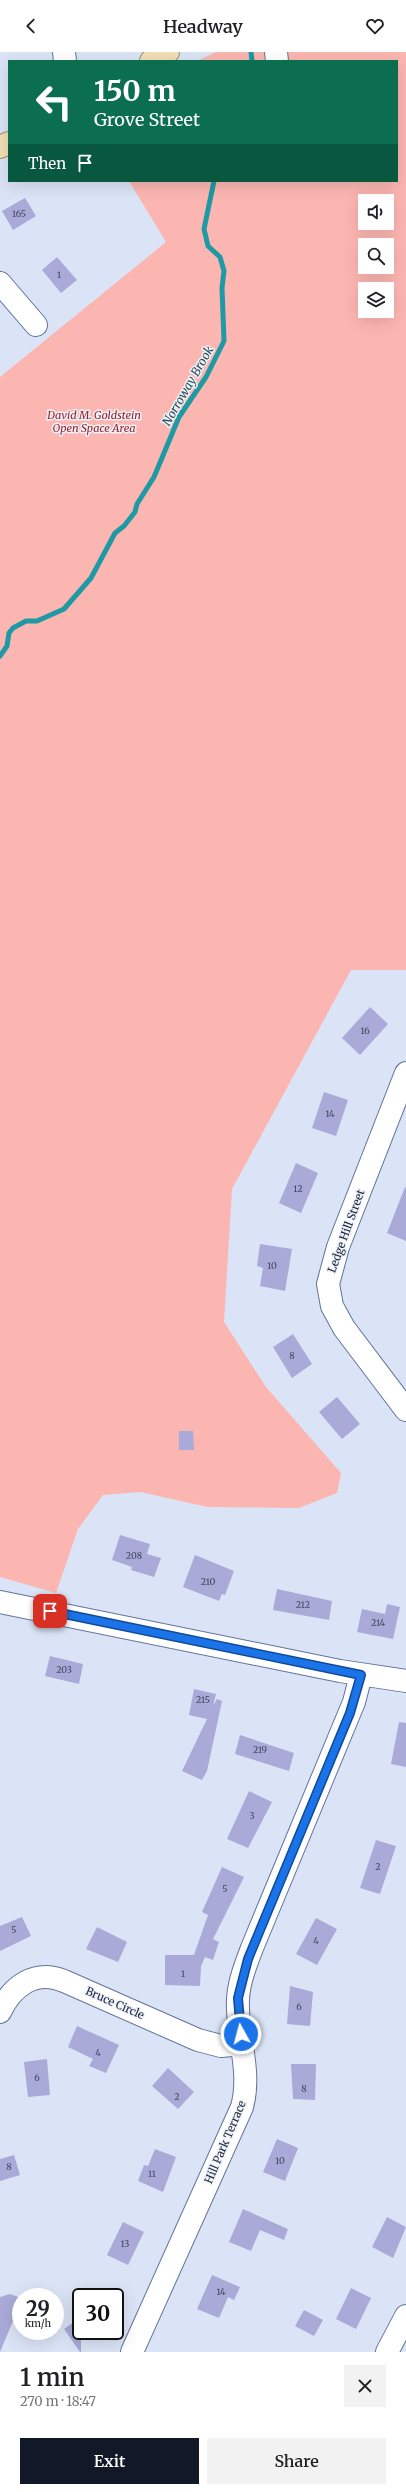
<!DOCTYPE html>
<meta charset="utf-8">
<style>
:root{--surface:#fff;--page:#f2f2f2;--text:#202124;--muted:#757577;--accent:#111827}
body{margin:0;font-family:Merriweather,serif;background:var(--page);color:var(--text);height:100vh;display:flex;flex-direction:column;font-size:15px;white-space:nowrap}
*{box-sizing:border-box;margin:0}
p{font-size:13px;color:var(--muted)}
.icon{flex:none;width:22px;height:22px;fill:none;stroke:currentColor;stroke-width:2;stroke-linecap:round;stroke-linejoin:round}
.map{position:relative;height:2300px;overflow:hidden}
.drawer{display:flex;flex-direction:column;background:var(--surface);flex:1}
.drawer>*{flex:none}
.banner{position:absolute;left:8px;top:8px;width:390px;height:122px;border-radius:0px;box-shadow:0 4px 16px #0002;background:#0b6e4f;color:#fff;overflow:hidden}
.controls{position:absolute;left:358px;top:142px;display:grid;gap:8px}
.controls a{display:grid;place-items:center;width:36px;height:36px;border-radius:0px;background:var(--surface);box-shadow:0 4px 16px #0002;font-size:20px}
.speed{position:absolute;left:12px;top:2236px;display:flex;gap:8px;font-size:20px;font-weight:700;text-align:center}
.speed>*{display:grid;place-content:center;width:52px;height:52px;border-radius:50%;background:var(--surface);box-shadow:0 4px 16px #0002;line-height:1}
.speed small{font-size:10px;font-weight:400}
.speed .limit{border:2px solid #111;border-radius:6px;background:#fff;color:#111}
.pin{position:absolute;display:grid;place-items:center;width:34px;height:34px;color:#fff;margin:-17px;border-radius:8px;box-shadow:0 2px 6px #0006}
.me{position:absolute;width:44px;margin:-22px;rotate:353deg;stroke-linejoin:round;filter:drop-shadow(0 0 3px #0008)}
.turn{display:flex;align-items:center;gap:14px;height:84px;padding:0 20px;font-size:18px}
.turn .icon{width:52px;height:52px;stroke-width:2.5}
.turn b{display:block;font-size:28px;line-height:34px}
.then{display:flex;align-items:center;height:38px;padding:0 20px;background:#0003;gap:8px;font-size:15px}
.round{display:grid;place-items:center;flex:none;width:42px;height:42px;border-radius:0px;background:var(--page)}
.summary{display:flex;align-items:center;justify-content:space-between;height:68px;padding:0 20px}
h1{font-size:24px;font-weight:600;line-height:30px}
.action{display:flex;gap:8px;margin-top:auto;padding:8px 20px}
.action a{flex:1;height:46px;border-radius:0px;background:var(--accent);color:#fff;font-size:16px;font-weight:600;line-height:46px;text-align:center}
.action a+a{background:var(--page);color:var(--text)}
header{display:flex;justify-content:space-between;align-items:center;height:52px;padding:0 20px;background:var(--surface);font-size:18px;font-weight:600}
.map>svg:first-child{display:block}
</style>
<header><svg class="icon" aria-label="back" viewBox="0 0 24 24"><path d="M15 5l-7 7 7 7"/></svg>Headway<svg class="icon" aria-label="heart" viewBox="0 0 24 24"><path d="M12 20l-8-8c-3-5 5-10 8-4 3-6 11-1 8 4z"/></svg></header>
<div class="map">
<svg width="406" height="2300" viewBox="0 0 406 2300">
<rect width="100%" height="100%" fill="#dbe4f6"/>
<path fill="#fcb6b1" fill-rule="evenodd" d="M216 0H406V918H351L232 1137 224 1270 266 1335 341 1421 337 1441 299 1456 208 1455 140 1440 103 1443 78 1477 56 1541 0 1525V325L166 190 129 129H397V9H197ZM365 149H387V171H365ZM365 193H387V215H365ZM365 237H387V259H365Z"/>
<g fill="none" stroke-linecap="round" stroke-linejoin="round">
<path stroke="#1f99a3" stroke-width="5" d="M251 0 252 9
M0 604 7 594 9 581 13 576 26 569H37L64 557 91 526 115 481 124 474 135 460 137 452 154 425 179 365 206 325 224 289 222 236 224 219 220 205 208 194 204 177 214 129"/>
</g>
<path fill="#a9aad7" d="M25 146 36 164 13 178 2 159Z
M57 205 77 228 61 241 42 218Z
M370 955 388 972 360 1003 342 986Z
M324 1040 348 1048 336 1084 312 1076Z
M296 1111 318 1121 301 1161 279 1151Z
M405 1135 406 1136V1189L387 1181Z
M260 1192 292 1197 285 1239 260 1234 263 1216 257 1214Z
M293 1282 312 1312 292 1326 273 1295Z
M337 1345 360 1372 342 1387 319 1360Z
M179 1379H193L194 1398H179Z
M120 1483 150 1492 147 1502 161 1506 154 1525 131 1518 132 1515 112 1508Z
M195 1503 234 1519 225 1543 222 1542 219 1549 183 1535Z
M277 1537 332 1549 329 1568 273 1558Z
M387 1552 400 1555 393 1587 357 1580 362 1557 385 1562Z
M50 1604 83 1612 79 1632 45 1624Z
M194 1637 216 1642 213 1654 217 1647 222 1649 207 1719 202 1728 182 1719 207 1667 189 1663Z
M399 1670 406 1671V1715L391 1712Z
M240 1683 294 1701 289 1719 235 1702Z
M249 1739 272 1750 248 1796 227 1787Z
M376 1788 396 1794 380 1842 360 1836Z
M222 1815 244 1825 213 1887 219 1890 213 1908 205 1905 201 1914 200 1934 165 1933V1903H194L208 1863 202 1860Z
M22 1865 31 1884 0 1899V1874Z
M316 1866 337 1877 317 1913 296 1902Z
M97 1875 127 1890 118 1910 86 1897Z
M290 1934 313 1940 310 1974 287 1972Z
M77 1974 119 1993 106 2021 89 2014 93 2007 68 1995Z
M47 2007 50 2043 28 2045 24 2010Z
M291 2012H316L315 2048 293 2047Z
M168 2016 194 2040 178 2057 152 2034Z
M277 2087 298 2096 285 2129 263 2120Z
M155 2097 176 2105 163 2140 138 2129 144 2113 148 2114Z
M14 2103 20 2123 0 2129V2107Z
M243 2157 288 2177 284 2188 260 2178 251 2199 229 2190Z
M387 2165 406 2175 393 2206 372 2195Z
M123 2170 144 2180 128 2213 107 2203Z
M212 2223 240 2235 234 2248 228 2245 219 2266 197 2257Z
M351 2236 371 2246 356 2277 336 2267Z
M10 2242 21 2246V2250L0 2300V2245Z
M304 2258 323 2268 314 2284 295 2274Z
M81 2265V2300H80L64 2277Z"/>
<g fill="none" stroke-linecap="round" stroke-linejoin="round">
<g stroke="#60739a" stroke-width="24">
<path id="minor" d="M64 0 65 9
M276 0 277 9
M0 231 36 273
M406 1021 338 1195 328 1232 332 1254 344 1276 406 1358
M0 1550 340 1619 406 1629
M0 1960C12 1934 35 1917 64 1929L198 1988 221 1994 242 1992
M132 2300 242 2055C252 2018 236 1984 238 1947 239 1929 246 1912 252 1896L354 1650 361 1623
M387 2300 406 2264"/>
</g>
<g stroke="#a3906b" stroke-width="24">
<path id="major" d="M151 9 168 0
M0 95 9 91"/>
</g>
<use href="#minor" stroke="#fff" stroke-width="22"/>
<use href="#major" stroke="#f2deb7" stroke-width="22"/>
</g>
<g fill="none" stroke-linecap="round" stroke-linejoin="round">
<g stroke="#114b97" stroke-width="10">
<path id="route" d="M50 1559 361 1623 350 1661 248 1907 238 1946 241 1982"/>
</g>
<use href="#route" stroke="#1a73e8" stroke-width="7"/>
</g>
<g text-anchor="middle" stroke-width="3" stroke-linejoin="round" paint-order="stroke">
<g font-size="9" fill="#424860">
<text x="19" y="165">165</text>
<text x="59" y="226">1</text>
<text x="365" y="982">16</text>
<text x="330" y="1065">14</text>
<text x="298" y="1140">12</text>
<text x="272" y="1217">10</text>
<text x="292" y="1307">8</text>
<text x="134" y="1507">208</text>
<text x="208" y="1533">210</text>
<text x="303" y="1556">212</text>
<text x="378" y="1574">214</text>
<text x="64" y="1621">203</text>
<text x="203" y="1651">215</text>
<text x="260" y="1701">219</text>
<text x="252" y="1767">3</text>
<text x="378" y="1818">2</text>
<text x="225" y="1840">5</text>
<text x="14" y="1881">5</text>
<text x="316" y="1892">4</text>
<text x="183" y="1925">1</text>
<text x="299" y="1958">6</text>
<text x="98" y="2004">4</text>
<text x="37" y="2029">6</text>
<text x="304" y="2040">8</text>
<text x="177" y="2048">2</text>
<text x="280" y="2112">10</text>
<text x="9" y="2118">8</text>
<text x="152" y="2125">11</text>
<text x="125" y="2195">13</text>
<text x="221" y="2243">14</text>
</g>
<g font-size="11" font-style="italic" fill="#991f25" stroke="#edf1fa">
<text x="94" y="367">David M. Goldstein<tspan x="94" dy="13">Open Space Area</tspan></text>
</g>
<g font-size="11" fill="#202838" stroke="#edf1fa">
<text transform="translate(346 1179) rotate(-70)" y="4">Ledge Hill Street</text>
<text transform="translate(115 1951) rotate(24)" y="4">Bruce Circle</text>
<text transform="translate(225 2090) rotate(-67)" y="4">Hill Park Terrace</text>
</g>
<g font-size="12" font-style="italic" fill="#2b4c50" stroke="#edf1fa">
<text transform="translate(188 334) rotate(-60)" y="4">Norroway Brook</text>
</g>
</g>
</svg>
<div class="controls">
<a><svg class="icon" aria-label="sound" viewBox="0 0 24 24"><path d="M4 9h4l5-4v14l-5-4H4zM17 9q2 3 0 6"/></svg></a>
<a><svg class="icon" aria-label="search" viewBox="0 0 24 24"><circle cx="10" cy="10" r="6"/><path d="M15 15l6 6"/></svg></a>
<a><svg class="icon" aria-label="layers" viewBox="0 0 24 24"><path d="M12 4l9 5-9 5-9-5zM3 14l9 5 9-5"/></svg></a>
</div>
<div class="speed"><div>29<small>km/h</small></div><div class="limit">30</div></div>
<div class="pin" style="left:50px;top:1559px;background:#d93025"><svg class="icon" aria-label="arrive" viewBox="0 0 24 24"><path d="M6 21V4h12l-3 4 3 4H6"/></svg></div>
<svg class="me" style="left:241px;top:1982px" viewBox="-20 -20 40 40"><circle r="17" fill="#1a73e8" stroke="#fff" stroke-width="3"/><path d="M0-11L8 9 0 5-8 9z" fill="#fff"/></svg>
<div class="banner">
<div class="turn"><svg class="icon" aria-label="left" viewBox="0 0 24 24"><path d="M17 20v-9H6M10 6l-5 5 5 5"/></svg><div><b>150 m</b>Grove Street</div></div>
<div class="then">Then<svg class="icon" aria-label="arrive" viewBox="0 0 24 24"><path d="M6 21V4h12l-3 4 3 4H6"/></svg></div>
</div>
</div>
<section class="drawer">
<div class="summary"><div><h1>1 min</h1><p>270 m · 18:47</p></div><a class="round"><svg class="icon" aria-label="close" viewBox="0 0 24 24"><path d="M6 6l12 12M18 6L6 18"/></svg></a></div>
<div class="action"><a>Exit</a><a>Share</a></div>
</section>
